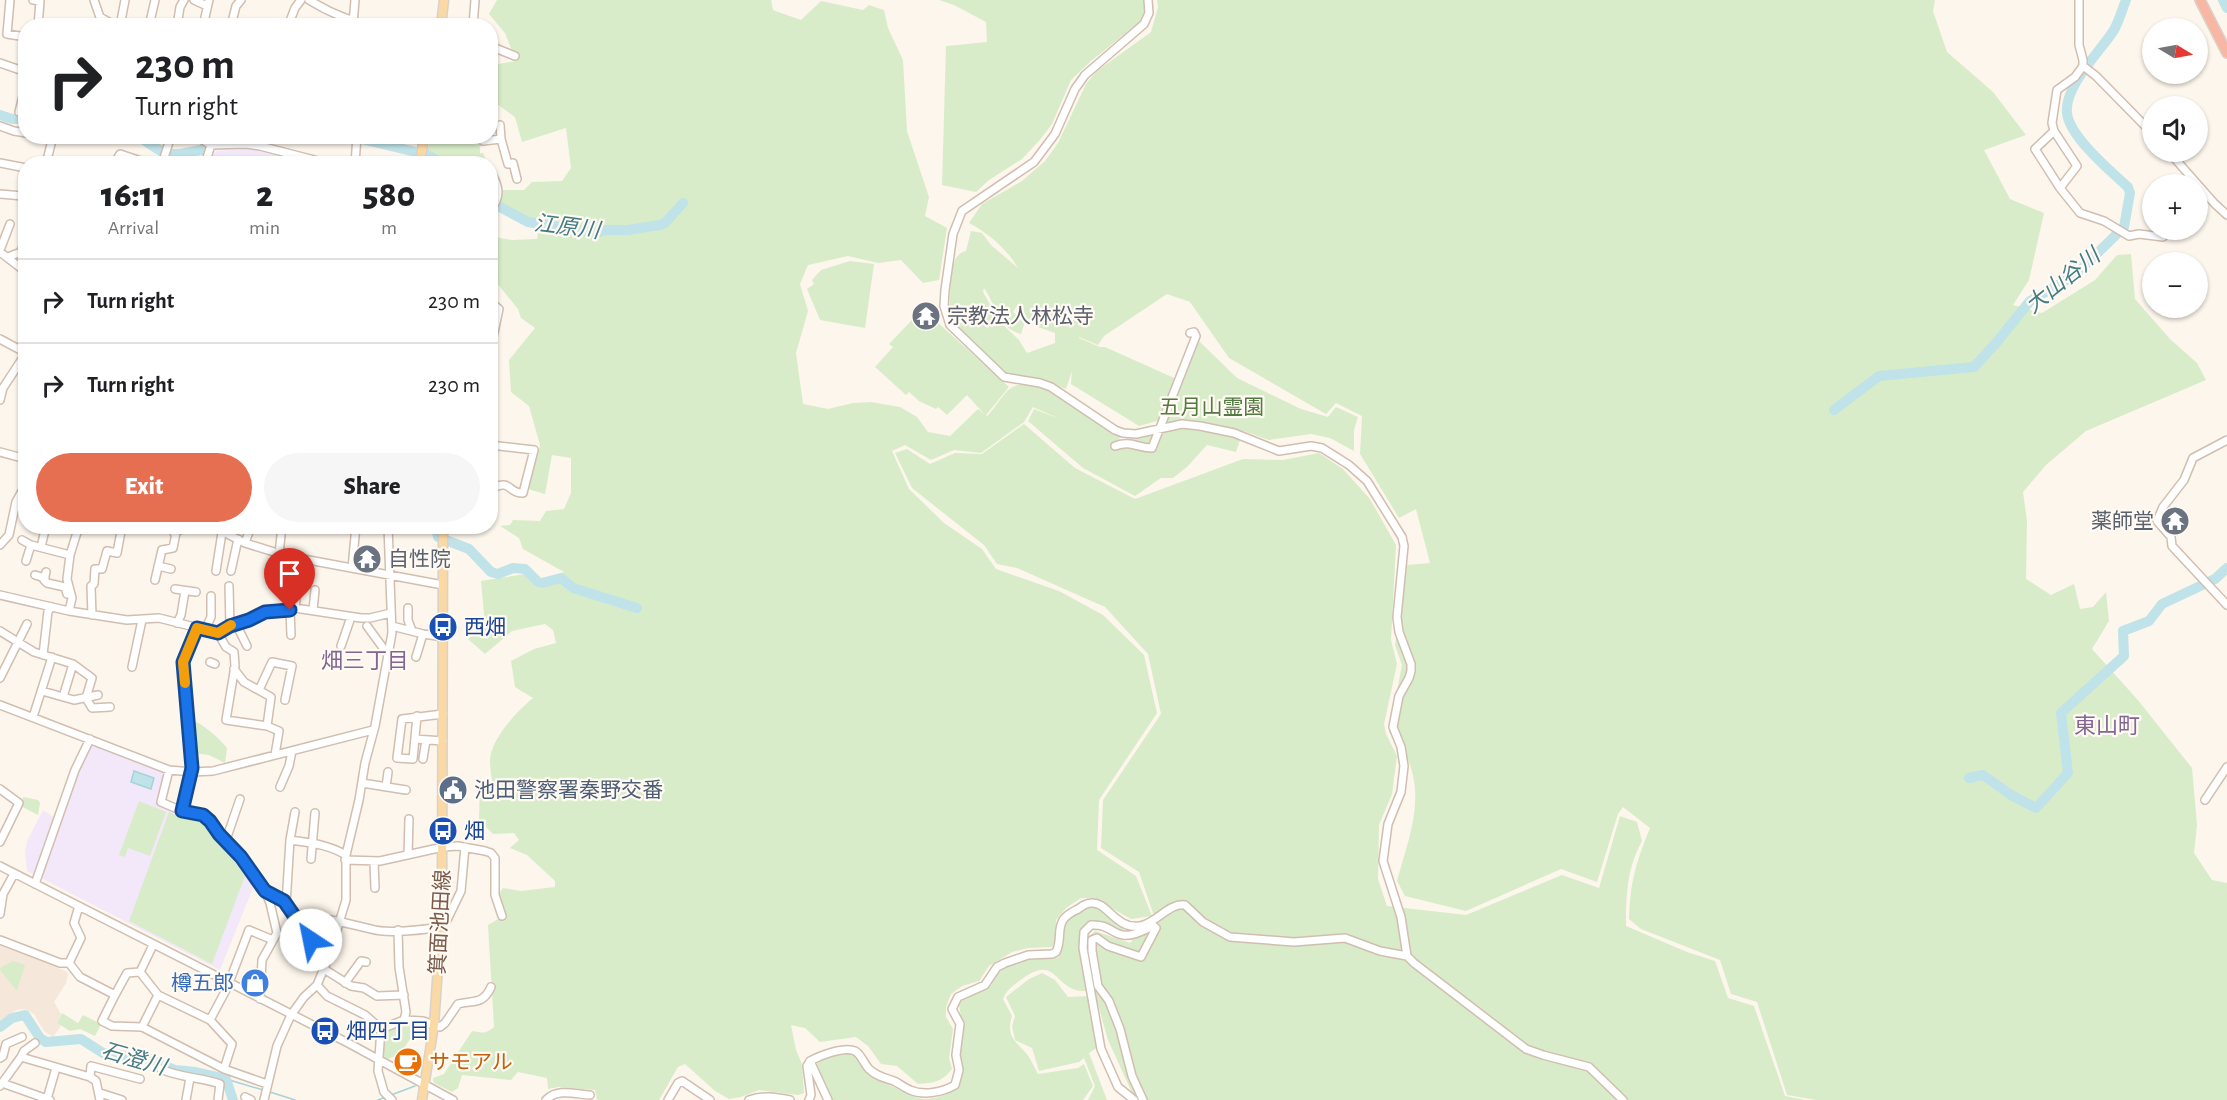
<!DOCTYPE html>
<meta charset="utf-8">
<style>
:root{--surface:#fff;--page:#f6f6f6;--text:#202124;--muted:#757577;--line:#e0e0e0;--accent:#e76f51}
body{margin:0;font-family:"Alegreya Sans","Noto Sans JP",sans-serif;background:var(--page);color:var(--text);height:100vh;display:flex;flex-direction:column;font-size:22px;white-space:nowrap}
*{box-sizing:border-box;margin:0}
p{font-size:20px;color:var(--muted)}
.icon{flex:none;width:33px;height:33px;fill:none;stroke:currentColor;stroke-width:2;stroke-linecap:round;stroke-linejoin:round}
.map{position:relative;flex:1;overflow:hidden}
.details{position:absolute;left:18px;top:156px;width:480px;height:378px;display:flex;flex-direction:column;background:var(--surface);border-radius:24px;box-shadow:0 2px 4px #0004}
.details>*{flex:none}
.guide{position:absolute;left:18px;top:18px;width:480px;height:126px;border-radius:24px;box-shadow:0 2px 4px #0004;background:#fff;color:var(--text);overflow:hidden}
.needle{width:39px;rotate:100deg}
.tools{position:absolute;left:2142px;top:18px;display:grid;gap:12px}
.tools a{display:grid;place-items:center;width:66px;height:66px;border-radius:50%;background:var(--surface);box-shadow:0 2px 4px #0004;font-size:30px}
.pin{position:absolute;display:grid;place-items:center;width:51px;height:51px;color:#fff;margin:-62px -26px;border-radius:50% 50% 50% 0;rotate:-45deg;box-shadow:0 0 6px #0007}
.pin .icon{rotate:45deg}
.me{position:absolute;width:66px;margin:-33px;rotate:326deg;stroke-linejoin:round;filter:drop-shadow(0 0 4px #0008)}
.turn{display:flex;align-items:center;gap:21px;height:126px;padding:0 18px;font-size:27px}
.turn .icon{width:78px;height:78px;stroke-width:2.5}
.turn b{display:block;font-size:42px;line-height:51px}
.eta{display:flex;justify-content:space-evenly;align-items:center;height:102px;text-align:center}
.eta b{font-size:36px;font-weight:800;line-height:42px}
.cta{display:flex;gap:12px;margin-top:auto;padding:12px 18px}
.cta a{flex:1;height:69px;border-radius:36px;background:var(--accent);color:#fff;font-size:24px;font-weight:800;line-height:69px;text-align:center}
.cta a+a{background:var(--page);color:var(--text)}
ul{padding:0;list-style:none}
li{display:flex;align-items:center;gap:18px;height:84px;padding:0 18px;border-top:2px solid var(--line)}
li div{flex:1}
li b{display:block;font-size:22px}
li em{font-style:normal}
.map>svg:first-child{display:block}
</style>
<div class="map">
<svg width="2227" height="1100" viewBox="0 0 2227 1100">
<rect width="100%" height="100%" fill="#fdf6ec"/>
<path fill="#f5e8da" d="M0 944 21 951 67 972 68 975 66 983 54 1002 61 1014 57 1023 61 1026 53 1037 44 1031 34 1014 25 1009 17 1010 0 1020Z"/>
<path fill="#f3e8fa" d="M245 149 259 151 311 163H209L213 153 217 151Z
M93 744 164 771 166 773 159 803 202 817 249 871 255 883 220 970 43 879 41 875 78 771 90 745Z
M43 810 55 818 34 875 27 871 25 852 27 841Z"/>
<path fill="#d8ecc9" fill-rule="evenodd" d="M497 0H771L773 10 801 20 821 1 863 10 869 5 884 10 888 28 903 60 907 131 929 197 925 216 947 228 939 280 923 283 901 260 878 263 848 256 808 265 800 284 808 311 796 353 803 404 828 409 853 403 871 402 900 407 917 417 928 432 950 436 978 409 985 415 967 395 947 415 938 407 936 409 919 401 909 392 906 395 875 367 893 347 889 344 912 320 918 325 935 320 1009 387 986 415 987 416C996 408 1004 390 1015 386 1040 375 1100 421 1121 436L1119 439H1135L1164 432 1168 418 1139 426 1071 384 1072 371 1066 389 1041 379 1005 373 955 325 948 311V305L950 304C951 289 947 255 966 251L971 231 982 233 991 245 1018 268C1007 249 988 233 969 223L982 204 1022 181 1045 161 1058 143 1086 84 1097 71 1151 32 1158 7 1157 0H1935L1933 11 1947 52 1993 92 2026 135 1984 150 2010 199 2044 213 2029 280 2013 305 2042 313 2095 280 2117 255 2131 254 2135 299 2170 339 2197 363 2206 380 2086 431 2046 465 2023 492 2027 521 2026 579 2051 595 2074 584 2080 609 2093 607 2106 592 2109 621 2092 649 2137 699 2192 768 2197 825 2194 853 2212 880 2227 883V1100H1816L1787 1095 1757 1002 1731 994 1720 960 1641 929 1629 919C1630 883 1636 862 1650 828L1623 807 1618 814 1597 882 1561 869 1466 911 1405 896 1397 881C1407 844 1423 806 1411 768 1408 756 1396 743 1389 732L1402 665 1395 645 1407 565 1430 563 1416 509 1399 518 1360 454 1362 416 1336 403 1326 414 1229 358 1190 302 1167 294 1104 336 1098 345 1079 337V338L1100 347H1105L1183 382 1199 341 1237 378 1301 409 1328 417 1336 407 1358 417 1354 430V451L1330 438 1311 434 1269 440 1243 431 1236 452 1207 445 1187 467 1173 478H1161L1135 496 1083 468 1028 421 1034 409 1060 419 1033 407 1024 422 981 453 954 450 931 460 905 445 892 451 909 489 944 523 982 549 996 569 1059 591 1103 615 1144 655 1157 713 1099 800 1097 850 1136 876 1152 916 1131 919 1094 898H1081L1066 908 1056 920 1055 941 1052 947 1028 948 1012 952 989 966 979 981 962 986 951 994 946 1007V1017L953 1029 949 1058 952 1069C942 1082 933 1083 918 1084L897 1066 881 1064 868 1046 856 1037 820 1042 805 1028 791 1025 796 1050 802 1064 804 1093 798 1095 759 1090 741 1097 729 1099 715 1091 685 1064 678 1067 659 1100H597L595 1090 558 1087 548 1089 547 1078 518 1072 511 1080 462 1075 458 1088 452 1092 434 1083 433 1078 444 1074 472 1031C482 1033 486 1034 494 1027L488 925 503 916 498 895 503 888 521 891 555 887V881L527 855 510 848 519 840 514 833 493 834 479 820 480 783 492 781C491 774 490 767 490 761 490 740 517 711 533 698L515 687 511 661 534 649 556 643 553 630 545 624 512 631 485 654 468 639 485 625 481 581 525 574 544 582 564 572 523 549 519 538 500 526 510 525 513 520 540 521 546 511 564 509 571 493V458L552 455 545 494 528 489 540 445 529 406 511 392 509 360 535 328 521 318 518 309 496 282 495 237 512 240 537 239 539 226 494 204V195L490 191 491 174 501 190H524L532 182 562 181 571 168 566 128 522 142 515 117 497 104 496 78 498 64 516 61 505 33 489 14ZM984 288C996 305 998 328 1021 334L1025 321 1013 312 1020 301 1016 311 1038 327 1055 333V343L1027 353 1019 340 1000 322 983 292Z
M939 0H1143L1145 11 1141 21 1091 61 1071 80 1052 124 1039 141 1022 159 989 180 976 192 942 185 946 46 987 42 986 22 954 5Z
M430 137H480V153H483L487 163H445L427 154Z
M850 261 874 264 865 328 820 320 807 289 814 284 812 280 821 270Z
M1024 424 1075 468 1135 499 1243 459 1283 460 1319 453 1343 469 1370 499 1396 545 1391 640 1397 664 1384 724 1386 734 1397 756 1392 794 1379 825 1378 879 1387 906 1466 915 1562 875 1599 888 1620 816 1637 822 1642 841C1627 868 1626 895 1626 926L1687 952 1715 961 1728 998 1754 1006 1785 1096 1805 1100H1139L1133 1095 1108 1040 1089 973 1086 939 1095 931 1130 943 1154 916 1139 872 1101 848 1103 800 1161 714 1148 654 1105 607 1017 568 997 564 984 545 912 488 895 453 907 449 930 464 955 453 982 454Z
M190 719C203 724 218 737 227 748L225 763 209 755 193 753Z
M23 797 38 800 40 803 38 815 21 806Z
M139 801 166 812 150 856 128 848 125 857 119 855Z
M169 812 178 816 204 821C216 841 232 856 245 876L212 964 129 921Z
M1089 906 1098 907 1124 929 1122 933 1090 922C1071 935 1083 972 1087 991 1052 993 1059 949 1018 982 1011 987 1006 991 1003 999L1012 1016C1006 1035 1014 1040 1026 1053 1031 1059 1034 1067 1038 1074L1078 1068 1084 1064 1093 1086 1083 1100H833L817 1065 819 1059C828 1056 840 1052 850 1054 860 1056 862 1069 869 1073 879 1080 913 1098 923 1099 938 1099 957 1093 961 1078 964 1069 959 1061 959 1051 961 1032 963 1025 959 1005L964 998 991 986C1006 952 1030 963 1059 957L1064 942 1063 926 1066 920Z
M13 961 25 965 17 991 0 970V968Z
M1042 973 1055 980 1068 997 1090 996 1098 1047 1089 1053 1107 1100H1088L1095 1086 1084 1058 1079 1062 1039 1071 1032 1048 1015 1040 1012 1026 1015 1016 1006 997 1029 979Z
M62 1013 78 1023 83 1015 101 1024 95 1036 80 1029 70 1031 57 1023Z
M400 1023H409L412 1036 400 1054 388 1059 382 1055 383 1030Z"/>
<path fill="#bfe3e8" stroke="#a5d3da" stroke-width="1.5" d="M134 771 154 778 151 789 131 782Z"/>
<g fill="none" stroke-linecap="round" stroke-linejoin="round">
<path stroke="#a5d3da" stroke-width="1.5" d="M226 1079 263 1090
M270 1092 295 1100
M391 1095 415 1086
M378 1100 386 1097"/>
<path stroke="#bfe3e8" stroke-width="10" d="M2223 0 2227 8
M0 115 12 119H26
M139 136C168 159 171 156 205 149
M337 136 357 138 416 152
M225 142 252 141 262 136
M426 154 444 164
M490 192 496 205 528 222 596 233 606 230H627L660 225 665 223 683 203
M1834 410 1879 376 1974 367 1996 343 2030 301 2075 275 2124 227 2130 193 2128 187C2111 172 2069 136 2067 113 2064 86 2100 52 2114 30 2119 21 2122 10 2126 0
M436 526 438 537 469 549 491 572 498 574 513 568 525 569 538 582 542 583 561 578 573 588 637 608
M1969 778 1983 775 2011 795 2036 808 2068 773 2061 713 2124 656 2123 631 2149 621 2162 604 2215 579 2227 568
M0 1027 12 1018 25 1015 40 1038 46 1042 81 1039 103 1053 150 1059 175 1070 196 1072 226 1079 233 1100"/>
<g stroke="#d1beb0" stroke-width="10">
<path id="minor" d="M10 0 7 34 26 37
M33 0 40 1 38 26
M94 0 103 26
M194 0 207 6
M309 0C330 13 349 21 373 26
M1148 0 1149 13 1144 24 1085 75 1075 89 1055 134 1034 162 962 211 953 234 945 290 944 306 950 325 1004 377 1040 383 1051 387 1115 430 1123 433 1136 434 1182 424 1200 426 1234 433 1279 451 1311 446 1322 448 1349 465 1367 481 1402 537 1404 546 1397 617 1399 632 1411 664V671L1409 678 1399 696 1393 727 1401 747 1404 766 1401 792 1388 824 1383 861 1401 917 1407 956 1414 963 1526 1049 1543 1055 1589 1067 1623 1100
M2079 0V45L2083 60V66L2075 77 2057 90 2052 123 2054 131 2035 149 2060 188 2080 213 2104 221 2129 236 2139 234 2163 237 2169 230
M100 17 116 26
M353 24 355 0
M120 26 125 0
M149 26 155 0
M177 26 180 7 184 0
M203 26 209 0
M231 26 236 6 241 0
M288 26 295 8 301 0
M473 26 475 0
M490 46 515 56
M0 63 26 72
M2083 66 2096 76 2152 133
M19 112 26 84
M500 125 501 139
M0 126 14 131 26 133
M2054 131 2077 166 2060 188
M196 136 211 145 246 144 260 146 330 164
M482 136 483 141 501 139 508 164 513 163 517 179
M260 146 262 136
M2169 152 2214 203 2227 215
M0 163 26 168
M46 164 53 136
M114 164 120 154 150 164
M162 164 171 136
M205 164 211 145
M355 164 357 136
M490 171C499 185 502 197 490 210
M0 194 23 196 26 194
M490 231V279
M0 250 10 224
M0 252 26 272
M8 257 21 252 26 238
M490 302 499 309 490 351
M0 339 26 353
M0 400 3 388 26 353
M2227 440 2193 458 2184 480 2163 507 2157 521 2171 537 2172 546 2227 605
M490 445 534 450 523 493C506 493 513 478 490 489
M1115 446C1132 440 1136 448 1152 448L1196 336 1194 332 1190 333
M0 452 26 459
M23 459 26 446
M212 526 245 543 287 556 443 585
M307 526H308
M174 533 187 526
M22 540 31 545 70 555
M245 543 251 526
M0 545 9 535 16 502 26 484
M41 547 46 526
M279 554 282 526
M26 561 31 545
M158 566 171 569
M352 568 356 526
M216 571 223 526
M231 571 238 539
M46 572 44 580 47 583 65 587 67 594
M35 575 45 578
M155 580 162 550 173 548 176 533
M229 586 230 626
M175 589 196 592
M0 595 69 611 127 620 159 618 218 633 226 647 234 652 235 666 226 720 267 726 279 731 275 755
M295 608 301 559
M408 608V620L412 631
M290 610 291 635
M313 610 315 590
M69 611 72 598 67 579 70 555 79 526
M92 615 91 586 94 584 95 569H102L107 551 117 553 122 526
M177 623 181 615 185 591
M236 624 247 646
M367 626 389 656
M392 626 423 634 444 637
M205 630 211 617V596
M0 631 34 652 73 664 92 678 86 698 92 708 110 707
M218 633 230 626 249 620 265 612 286 611 295 608 361 618H370L391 613
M341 646 351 617
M43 655 48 611 52 607
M416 657 423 634
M210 662 215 664
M132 667 142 620
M234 669 244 682 271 697 267 726
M0 678 27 624
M259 690 272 662 292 666 285 700
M42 691 74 700 98 695
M63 697 73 664
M0 705 169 770 192 772 213 771 373 730
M417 716 413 759 397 758 402 719 443 714
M33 717 52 657
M415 739 443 741
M423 759 426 740
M169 770 161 802 182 811 203 815 219 834 231 844 265 891 270 903 277 933 262 960 260 999
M362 783 406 790
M280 787 289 766 292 751
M386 787 388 772
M0 789 19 803 0 842
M2205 800 2227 767
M182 811 192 768 183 662 197 628
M226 840 240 799
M290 840C311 843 327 844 346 855
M408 855 409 819
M311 859 315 813
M345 860 380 861 443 847 458 846 485 851 491 853 495 858V895L502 916
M374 861 375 888
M0 866 350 1044 453 1100
M35 884 75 770 90 739
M265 891 284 901 311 941 315 954 328 959
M286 904 290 840 295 812
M79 906 74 923 81 938 69 963 80 977 115 995 102 1021 112 1026 142 1027 224 1069 267 1084
M0 914 3 894 14 874
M298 920C328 916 342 923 371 929 387 934 423 930 440 927
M441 922 447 920 461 891 465 847
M0 940 60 963H69
M324 969 351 986 364 988 377 996 404 995
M140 972 158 995 210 1020 232 1044 224 1069
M345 983 361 961 366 962
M317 985 327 996 365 1015 381 1029 404 1020 406 1012 399 967 398 930
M115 995 127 973 140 972 153 945
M210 1020 227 988 249 930 273 940
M404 1020 423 1021 440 1027 445 1023 458 1004C474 1000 483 1005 491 987
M142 1027 158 995
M381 1029 378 1071 384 1092 392 1100
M21 1057 24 1051 35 1043
M0 1058 3 1056 6 1044 22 1037
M810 1061 828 1100
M161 1069C180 1078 201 1077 220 1084L218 1100
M2 1083 50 1100
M0 1086 21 1057 90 1077
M100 1093 122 1100
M245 1097 251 1100
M47 1099 56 1068
M100 1100 96 1081 90 1077 91 1066 140 1079
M186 1100 190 1078
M264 1100 277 1046 291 1015 304 997 317 985 329 956 346 900V855L359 800 365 763 375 726 392 633 388 526
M546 1100C557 1088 575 1094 590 1095
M668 1100 678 1083 682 1081 710 1100
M749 1100C764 1095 775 1097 790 1100
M809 1100 811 1095 807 1066 810 1061C819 1056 844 1046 855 1051 861 1054 864 1064 869 1069 876 1076 885 1078 894 1081 900 1084 905 1088 910 1090 924 1096 943 1092 955 1085L959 1070 956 1055 960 1024 952 1009 958 997 985 985 997 967 1005 963 1028 955 1052 954 1056 952C1062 941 1057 929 1063 920 1067 914 1072 912 1078 909 1082 906 1086 903 1091 903 1107 901 1116 930 1140 926 1157 923 1168 903 1185 905L1203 922 1230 937 1294 942 1345 938 1380 951 1407 956
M1134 1100 1118 1087 1101 1049 1083 948 1084 932 1091 925C1117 923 1112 947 1149 928L1150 923 1156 928 1141 957 1108 946 1097 938 1092 940V951L1098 986 1109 1001 1120 1029 1132 1076 1143 1100"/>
</g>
<g stroke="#dad1cd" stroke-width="11">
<path id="major" d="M441 26 444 0
M420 164 424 136
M422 1100 434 1025 442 909 443 526"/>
</g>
<g stroke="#dad1cd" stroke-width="12">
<path id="highway" d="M2200 0 2227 53"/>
</g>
<use href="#minor" stroke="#fff" stroke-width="7"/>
<use href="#major" stroke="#fbd9a5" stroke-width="8"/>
<use href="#highway" stroke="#f7b7a3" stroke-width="9"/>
</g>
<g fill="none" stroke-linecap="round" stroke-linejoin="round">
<g stroke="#114b97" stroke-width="15">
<path id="route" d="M290 610 265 612 249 620 230 626 218 633 197 628 183 662 192 768 182 811 203 815 210 821 219 834 241 857 265 891 284 901 311 940"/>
</g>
<use href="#route" stroke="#1a73e8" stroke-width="10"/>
<path stroke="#f59e0b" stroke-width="10" d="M185 683 183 662 197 628 218 633 231 625"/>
</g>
<defs>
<g id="temple-disc" transform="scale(1.5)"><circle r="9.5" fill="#6b7280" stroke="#fffaf3"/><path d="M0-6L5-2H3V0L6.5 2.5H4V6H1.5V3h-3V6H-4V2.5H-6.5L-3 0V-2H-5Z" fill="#fff"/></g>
<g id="bus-disc" transform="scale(1.5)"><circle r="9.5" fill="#1a4fb4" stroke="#fffaf3"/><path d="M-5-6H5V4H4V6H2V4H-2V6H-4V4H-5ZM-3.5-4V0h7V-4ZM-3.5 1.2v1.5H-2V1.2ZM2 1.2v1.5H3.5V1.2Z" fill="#fff"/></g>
<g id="civic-disc" transform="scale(1.5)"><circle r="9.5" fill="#5c6f8a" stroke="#fffaf3"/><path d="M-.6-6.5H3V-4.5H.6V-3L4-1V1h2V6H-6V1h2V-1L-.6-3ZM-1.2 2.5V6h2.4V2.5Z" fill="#fff"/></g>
<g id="shop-disc" transform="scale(1.5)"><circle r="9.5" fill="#3f7fe0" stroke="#fffaf3"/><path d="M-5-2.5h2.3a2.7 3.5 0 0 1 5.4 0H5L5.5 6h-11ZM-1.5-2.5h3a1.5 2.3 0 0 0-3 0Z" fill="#fff"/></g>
<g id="cafe-disc" transform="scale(1.5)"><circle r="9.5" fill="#e8710a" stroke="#fffaf3"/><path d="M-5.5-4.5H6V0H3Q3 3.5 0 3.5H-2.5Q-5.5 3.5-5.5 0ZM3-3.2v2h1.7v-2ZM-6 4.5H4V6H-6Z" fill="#fff"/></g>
</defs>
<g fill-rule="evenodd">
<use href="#temple-disc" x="926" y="316"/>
<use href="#temple-disc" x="2175" y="521"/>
<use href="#temple-disc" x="367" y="559"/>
<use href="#bus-disc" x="443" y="627"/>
<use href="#civic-disc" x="453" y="790"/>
<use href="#bus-disc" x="443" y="831"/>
<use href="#shop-disc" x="255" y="983"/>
<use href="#bus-disc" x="325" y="1031"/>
<use href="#cafe-disc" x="408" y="1062"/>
</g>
<g text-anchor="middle" stroke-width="4.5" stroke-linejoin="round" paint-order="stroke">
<g font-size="21" fill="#5b616d" stroke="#fffaf3" text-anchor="start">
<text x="947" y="323">宗教法人林松寺</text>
<text x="2154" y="528" text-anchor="end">薬師堂</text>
<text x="388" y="566">自性院</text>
</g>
<g font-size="21" fill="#537a41" stroke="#fffaf3">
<text x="1212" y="414">五月山霊園</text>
</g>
<g font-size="21" fill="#164399" stroke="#fffaf3" text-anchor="start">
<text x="464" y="634">西畑</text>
<text x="464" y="838">畑</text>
<text x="346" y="1038">畑四丁目</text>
</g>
<g font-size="21" fill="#4e5e75" stroke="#fffaf3" text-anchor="start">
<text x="474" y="797">池田警察署秦野交番</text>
</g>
<g font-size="21" fill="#7a5c4d" stroke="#fffaf3">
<text transform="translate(440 922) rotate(-87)" y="7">箕面池田線</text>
</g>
<g font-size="21" fill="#366cbe" stroke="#fffaf3" text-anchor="end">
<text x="234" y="990">樽五郎</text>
</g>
<g font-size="21" fill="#c56008" stroke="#fffaf3" text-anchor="start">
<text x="429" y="1069">サモアル</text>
</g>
<g font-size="22" font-style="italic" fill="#437c86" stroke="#fffaf3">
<text transform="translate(567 226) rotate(7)" y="8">江原川</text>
<text transform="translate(2062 280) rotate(-39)" y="8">大山谷川</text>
<text transform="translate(134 1058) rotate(16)" y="8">石澄川</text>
</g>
<g font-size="22" fill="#846695" stroke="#fffaf3">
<text x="365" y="668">畑三丁目</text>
<text x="2107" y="733">東山町</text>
</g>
</g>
</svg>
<div class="tools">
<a><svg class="needle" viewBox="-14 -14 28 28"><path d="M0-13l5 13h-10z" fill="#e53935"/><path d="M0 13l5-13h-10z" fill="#757577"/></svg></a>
<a><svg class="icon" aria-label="sound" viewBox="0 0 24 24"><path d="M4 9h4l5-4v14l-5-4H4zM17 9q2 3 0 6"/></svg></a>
<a>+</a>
<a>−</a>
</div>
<div class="pin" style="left:290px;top:610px;background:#d93025"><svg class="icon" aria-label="arrive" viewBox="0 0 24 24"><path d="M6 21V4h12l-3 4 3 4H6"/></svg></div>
<svg class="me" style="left:311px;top:940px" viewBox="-20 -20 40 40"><circle r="19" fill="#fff"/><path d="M0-13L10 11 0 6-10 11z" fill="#1a73e8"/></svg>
<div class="guide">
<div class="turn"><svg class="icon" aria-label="right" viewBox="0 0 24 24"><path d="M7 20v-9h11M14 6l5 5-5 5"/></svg><div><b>230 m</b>Turn right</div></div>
</div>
<section class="details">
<div class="eta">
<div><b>16:11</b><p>Arrival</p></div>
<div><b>2</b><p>min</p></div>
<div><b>580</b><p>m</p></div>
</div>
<ul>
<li><svg class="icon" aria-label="right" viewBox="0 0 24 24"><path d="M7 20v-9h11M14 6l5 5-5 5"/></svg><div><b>Turn right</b></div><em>230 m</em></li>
<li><svg class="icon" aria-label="right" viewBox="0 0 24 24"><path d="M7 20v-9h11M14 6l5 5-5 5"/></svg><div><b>Turn right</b></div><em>230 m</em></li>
</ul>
<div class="cta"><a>Exit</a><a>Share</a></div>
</section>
</div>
